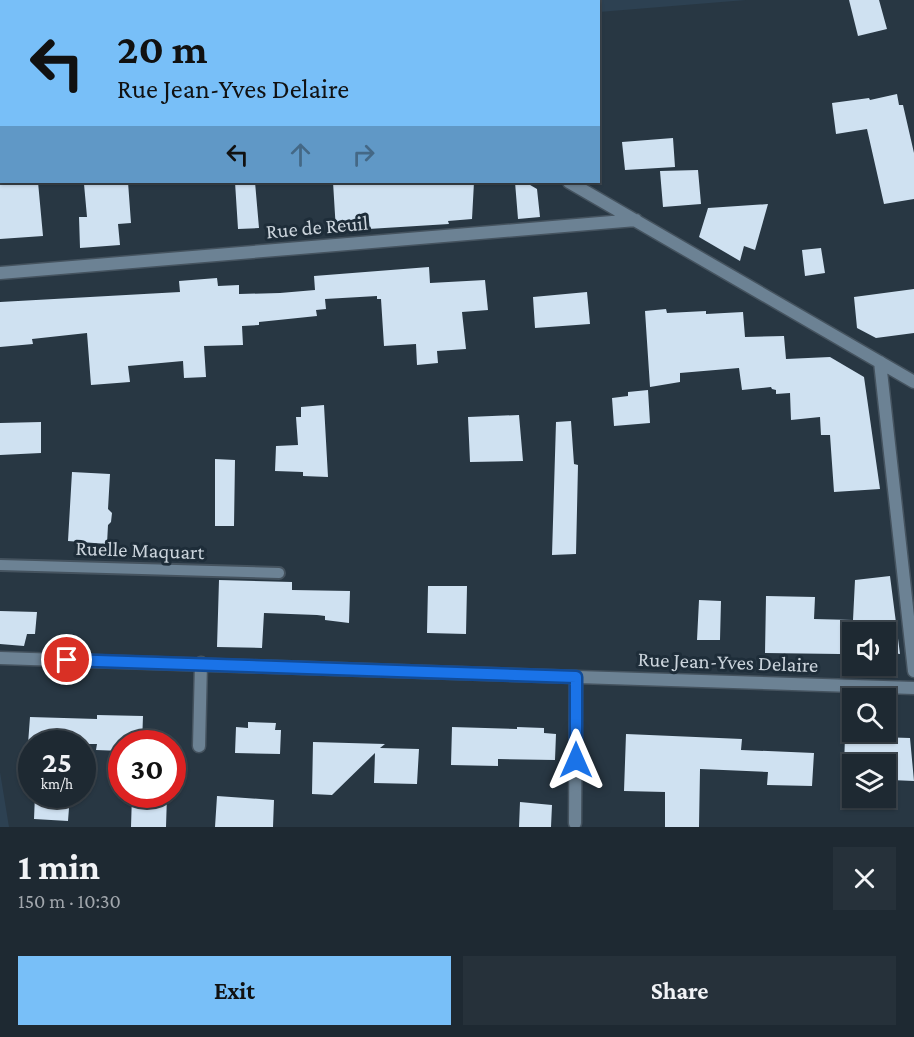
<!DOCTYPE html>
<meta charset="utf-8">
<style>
:root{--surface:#1e2932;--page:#26313a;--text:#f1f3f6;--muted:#a1a6ac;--line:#3c454d;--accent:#78bff8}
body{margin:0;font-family:"Crimson Pro",serif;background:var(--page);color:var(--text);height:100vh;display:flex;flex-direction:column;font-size:22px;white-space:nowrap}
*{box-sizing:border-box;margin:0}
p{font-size:20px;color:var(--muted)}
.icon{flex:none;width:33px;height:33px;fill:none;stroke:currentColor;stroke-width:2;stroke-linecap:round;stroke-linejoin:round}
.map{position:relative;height:827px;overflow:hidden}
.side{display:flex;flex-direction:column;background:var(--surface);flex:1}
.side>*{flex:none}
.top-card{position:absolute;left:0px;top:0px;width:600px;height:183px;box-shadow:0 2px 4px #0004,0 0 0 2px var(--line);background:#78bff8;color:#111;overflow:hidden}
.buttons{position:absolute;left:842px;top:622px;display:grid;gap:12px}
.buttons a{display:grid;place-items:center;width:54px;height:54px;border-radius:0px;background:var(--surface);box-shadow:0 2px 4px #0004,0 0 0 2px var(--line);font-size:30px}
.speed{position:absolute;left:18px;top:730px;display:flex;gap:12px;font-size:30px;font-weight:700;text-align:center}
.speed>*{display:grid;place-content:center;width:78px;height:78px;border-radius:50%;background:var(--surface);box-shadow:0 2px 4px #0004,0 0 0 2px var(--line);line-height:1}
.speed small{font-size:15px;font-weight:400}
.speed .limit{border:9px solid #d22;background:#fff;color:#111}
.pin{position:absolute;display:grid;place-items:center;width:51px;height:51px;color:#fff;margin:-26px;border:3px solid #fff;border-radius:50%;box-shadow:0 2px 6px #0007}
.me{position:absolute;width:66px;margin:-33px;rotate:0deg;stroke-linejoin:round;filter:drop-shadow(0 0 4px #0008)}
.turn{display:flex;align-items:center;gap:21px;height:126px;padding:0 18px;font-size:27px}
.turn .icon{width:78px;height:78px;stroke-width:2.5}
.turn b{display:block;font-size:42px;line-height:51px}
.lanes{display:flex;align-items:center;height:57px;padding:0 18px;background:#0003;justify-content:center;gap:30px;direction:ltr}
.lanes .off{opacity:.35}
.round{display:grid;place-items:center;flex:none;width:63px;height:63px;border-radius:0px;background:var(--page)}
.head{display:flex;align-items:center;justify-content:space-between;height:102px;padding:0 18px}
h1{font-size:36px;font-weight:700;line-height:45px}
.action{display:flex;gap:12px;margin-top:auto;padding:12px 18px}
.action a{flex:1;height:69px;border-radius:0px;background:var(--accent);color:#111;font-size:24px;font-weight:700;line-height:69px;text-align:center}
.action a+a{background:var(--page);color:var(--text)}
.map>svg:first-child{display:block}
</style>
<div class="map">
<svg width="914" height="827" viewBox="0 0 914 827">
<rect width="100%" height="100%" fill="#283743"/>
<path fill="#2d4152" d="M452 0H746L599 12 598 2Z
M0 772 9 827H0Z"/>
<path fill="#cfe1f1" d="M849 0H879L887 29 858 36Z
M897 94 899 105H903L914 153V199L884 204 867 129 836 134 832 103 869 98 870 100Z
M673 138 675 167 625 170 622 142Z
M698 170 701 204 663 207 660 171Z
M0 182H38L43 236 0 239Z
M128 182 131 223 118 224 120 245 80 248 79 217H87L84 184Z
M235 182H255L259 228 238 229Z
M333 182H474L472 219 448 221 449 224 336 231Z
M515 182H525L537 189 540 217 518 219Z
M768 204 755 250 744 246 740 261 699 237 708 208Z
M821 248 825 273 805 276 802 250Z
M429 267 430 283 485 280 488 310 462 312 466 349 437 351 438 363 417 365 416 344 384 346 381 299H377V296L325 299 326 309 316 310 317 316 259 322V325L242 326 243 345 204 346 206 377 184 378 183 361 128 366 130 382 91 385 87 333 32 339 33 344 0 347V302L180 292 179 281 217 278 218 286 239 285V294L280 293 315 290 314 276Z
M914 289V333L876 338 857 328 854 297Z
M587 292 590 324 535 328 533 297Z
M666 309 667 313 706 311V314L743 312 745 337 784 336 786 359 830 357 864 377 880 489 834 492 830 435H821L820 417 791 420 790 393 776 394V390L772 389 771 387 742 390 739 368 680 373V382L650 387 645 311Z
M648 390 650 423 614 426 612 398 628 396V392Z
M324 405 328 477 303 476V472L275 471 276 446 298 445 296 417H301V407Z
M519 415 523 461 470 462 468 417Z
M571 421 574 464 578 465 576 554 552 555 556 422Z
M41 422V453L0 455V423Z
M215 459 235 460 234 526H215Z
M72 472 110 474 108 509 112 513 111 522 108 525 107 544 68 541Z
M890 576 900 654 885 652V633H852V649L840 648V654L765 653 766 596 815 597 814 619 853 620 855 580Z
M219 580 292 582V590L350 591 349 623 325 620V616L317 615 264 613 262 648 217 647Z
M428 586H467L466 634 427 633Z
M699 600 721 601 720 640H697Z
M0 611 37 612 35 634H27L24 646 0 644Z
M97 715 143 716 142 744H122V751L96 750 97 744H28L30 717 97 719Z
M248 722 276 723 275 730H281L280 754 235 753 236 727 248 728Z
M452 727 517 729V727L544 728V733L556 734 555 760 498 759V766L451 765Z
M626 734 742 739 741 750 814 753 812 786 767 785 768 772 700 769 699 827H665V792L624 791Z
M845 736 910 738 914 781 891 780V768H885V765H852V767H844Z
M313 742 385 744 380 748 419 749 417 784 374 783 375 753 332 795 312 794Z
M35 795H70L68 821 34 819Z
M132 795H167L166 827H131Z
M217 796 274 800 273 827H215Z
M520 802 552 805 551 827H519Z"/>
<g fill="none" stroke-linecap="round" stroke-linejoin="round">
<g stroke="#45535f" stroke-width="14">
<path id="service" d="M0 565 279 573"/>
</g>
<g stroke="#45535f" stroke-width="15">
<path id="minor" d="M569 182 914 382
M0 273 636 220
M880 362 914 671
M0 658 914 688
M199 746 201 663
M575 823 576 677"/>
</g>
<use href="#service" stroke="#6c8294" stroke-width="10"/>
<use href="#minor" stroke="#6c8294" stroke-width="12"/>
</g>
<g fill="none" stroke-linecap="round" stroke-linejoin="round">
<g stroke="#114b97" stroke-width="15">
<path id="route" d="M67 660 576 677V760"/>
</g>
<use href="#route" stroke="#1a73e8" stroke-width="10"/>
</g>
<g text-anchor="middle" stroke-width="6" stroke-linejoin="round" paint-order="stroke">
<g font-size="21" fill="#cbd4dc" stroke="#1e2d39">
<text transform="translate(317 227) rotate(-5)" y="7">Rue de Reuil</text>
<text transform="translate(140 550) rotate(2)" y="7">Ruelle Maquart</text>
<text transform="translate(728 662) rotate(2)" y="7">Rue Jean-Yves Delaire</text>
</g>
</g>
</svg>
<div class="buttons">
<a><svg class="icon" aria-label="sound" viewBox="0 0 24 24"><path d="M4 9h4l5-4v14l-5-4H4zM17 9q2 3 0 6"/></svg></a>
<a><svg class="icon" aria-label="search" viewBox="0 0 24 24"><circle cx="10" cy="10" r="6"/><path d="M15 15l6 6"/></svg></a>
<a><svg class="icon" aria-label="layers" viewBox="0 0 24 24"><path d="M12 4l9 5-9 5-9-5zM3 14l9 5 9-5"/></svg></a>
</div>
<div class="speed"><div>25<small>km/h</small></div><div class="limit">30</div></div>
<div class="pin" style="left:67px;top:660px;background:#d93025"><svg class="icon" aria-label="arrive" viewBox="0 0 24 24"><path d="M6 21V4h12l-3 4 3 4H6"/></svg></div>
<svg class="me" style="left:576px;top:760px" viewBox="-20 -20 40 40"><path d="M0-17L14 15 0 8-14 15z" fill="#1a73e8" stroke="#fff" stroke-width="4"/></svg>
<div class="top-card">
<div class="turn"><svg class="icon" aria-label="left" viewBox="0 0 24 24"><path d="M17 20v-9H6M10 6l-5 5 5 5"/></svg><div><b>20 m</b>Rue Jean-Yves Delaire</div></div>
<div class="lanes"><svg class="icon" aria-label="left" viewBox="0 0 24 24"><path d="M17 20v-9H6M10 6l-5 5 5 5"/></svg><svg class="icon off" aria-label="ahead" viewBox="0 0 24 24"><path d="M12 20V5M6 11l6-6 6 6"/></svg><svg class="icon off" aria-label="right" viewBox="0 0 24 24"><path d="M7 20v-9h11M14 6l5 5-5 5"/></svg></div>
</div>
</div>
<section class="side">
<div class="head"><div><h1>1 min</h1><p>150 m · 10:30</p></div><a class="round"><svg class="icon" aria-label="close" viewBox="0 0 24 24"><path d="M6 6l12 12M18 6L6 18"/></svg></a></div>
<div class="action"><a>Exit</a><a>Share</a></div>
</section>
